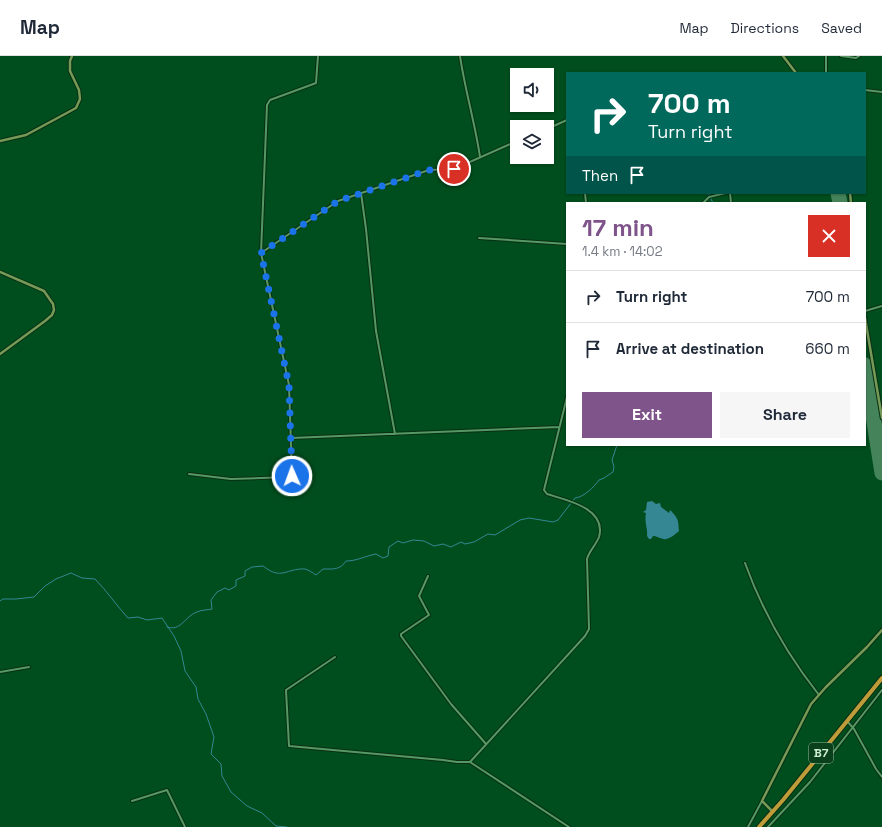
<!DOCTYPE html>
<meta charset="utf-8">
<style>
:root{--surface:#fff;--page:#f6f6f7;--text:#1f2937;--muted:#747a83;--line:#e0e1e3;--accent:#7f548a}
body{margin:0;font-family:"Space Grotesk",sans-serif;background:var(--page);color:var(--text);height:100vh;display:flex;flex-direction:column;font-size:15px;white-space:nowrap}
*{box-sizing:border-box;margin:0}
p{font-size:13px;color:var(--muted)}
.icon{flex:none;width:22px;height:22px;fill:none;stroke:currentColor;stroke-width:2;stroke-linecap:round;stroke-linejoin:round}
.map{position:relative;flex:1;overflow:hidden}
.details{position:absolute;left:566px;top:146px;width:300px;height:244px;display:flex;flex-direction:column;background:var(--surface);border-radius:0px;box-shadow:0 1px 3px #0004}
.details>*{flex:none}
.banner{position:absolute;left:566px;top:16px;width:300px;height:122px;border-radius:0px;box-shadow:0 1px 3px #0004;background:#00695c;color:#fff;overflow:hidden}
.fabs{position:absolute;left:510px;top:12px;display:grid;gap:8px}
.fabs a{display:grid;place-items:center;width:44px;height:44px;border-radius:0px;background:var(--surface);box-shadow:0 1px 3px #0004;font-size:20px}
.pin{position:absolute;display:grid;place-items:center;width:34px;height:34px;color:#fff;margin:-17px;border:2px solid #fff;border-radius:50%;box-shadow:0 1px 4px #0007}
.me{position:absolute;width:44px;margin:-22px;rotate:358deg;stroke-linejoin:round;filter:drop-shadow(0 0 3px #0008)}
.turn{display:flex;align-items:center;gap:14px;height:84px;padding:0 16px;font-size:18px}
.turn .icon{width:52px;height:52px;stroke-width:2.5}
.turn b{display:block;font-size:28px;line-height:34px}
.then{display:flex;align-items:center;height:38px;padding:0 16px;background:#0003;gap:8px;font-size:15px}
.round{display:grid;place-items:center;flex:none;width:42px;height:42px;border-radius:0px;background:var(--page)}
.summary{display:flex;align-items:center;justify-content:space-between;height:68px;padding:0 16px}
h1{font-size:24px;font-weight:600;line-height:30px;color:var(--accent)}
.button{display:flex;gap:8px;margin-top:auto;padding:8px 16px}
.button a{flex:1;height:46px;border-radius:0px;background:var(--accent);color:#fff;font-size:16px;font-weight:600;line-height:46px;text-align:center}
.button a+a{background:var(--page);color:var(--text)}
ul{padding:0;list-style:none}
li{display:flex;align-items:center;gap:12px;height:52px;padding:0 16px;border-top:1px solid var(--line)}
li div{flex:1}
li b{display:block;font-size:15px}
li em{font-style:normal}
header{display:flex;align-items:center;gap:24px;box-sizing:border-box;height:56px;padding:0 20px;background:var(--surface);border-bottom:1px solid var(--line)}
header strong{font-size:19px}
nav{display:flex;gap:22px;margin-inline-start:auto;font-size:14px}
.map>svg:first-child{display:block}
</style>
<header>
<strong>Map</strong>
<nav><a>Map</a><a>Directions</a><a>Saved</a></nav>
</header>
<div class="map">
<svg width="882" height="771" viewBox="0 0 882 771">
<rect width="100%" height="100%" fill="#004e1d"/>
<path fill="#358794" d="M652 445 656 448 660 447 661 451 669 457 670 454C679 463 678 464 679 475 674 479 669 484 663 483 659 482 657 480 653 480L651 483H649L647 480C648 473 644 466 646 457L643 456 646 454 647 446Z"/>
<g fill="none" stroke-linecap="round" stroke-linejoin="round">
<path stroke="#358794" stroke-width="1" d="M708 137 713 147
M0 545 3 543H16L34 541 45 530 56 523 71 517 82 522 95 523C107 535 116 549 128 562L138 561 147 564 162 562 174 580 181 595 185 615 196 631 198 643 206 658 214 681 211 698 221 708 222 720 231 736 247 750 262 757 276 770 287 771
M167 571C181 576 185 560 197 556 201 554 207 554 212 553L211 544 217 536 225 532 229 534 236 530V524L245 520V515L252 511 263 510C282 525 286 512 305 513 309 514 313 517 316 519L323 513C334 513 340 514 346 505 357 505 365 500 376 498L383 502 388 500 389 491 398 485 403 487 413 484 424 485 434 490 443 488 451 491 461 486 465 488 474 486 488 478 495 479 520 464 529 462 553 466 558 464 575 442C584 441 594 431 599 424L604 422 613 416 614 411 612 404 617 389"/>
<path stroke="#45845a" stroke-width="15" d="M838 137 840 147
M865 309 882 417"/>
<g stroke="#0a2f14" stroke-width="4">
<path id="street" d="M460 0C465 34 475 67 480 101
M826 0V17
M841 0 856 2 859 0
M865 34 882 36
M547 73 567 64
M361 137 366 173 376 275 395 378
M585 137 586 147
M730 137 731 147
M703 147 709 141 726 137
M479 182 567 188
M261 197 267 49 270 44 316 27 318 0
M865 255 882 250
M291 382 559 371
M189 418 231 423 289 421 292 419 289 329 261 197 338 145 429 114 454 113 517 85
M745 507C762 554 788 600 819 639
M428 520 419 540 429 559 401 578V580L451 648 486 688
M335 601 286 634 289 690 443 704 457 706H470L473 708 569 771
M0 616 29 611
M847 665 854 673 876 713 882 721
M470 706 585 580 589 573 587 503C589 495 596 489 599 481 607 452 566 444 547 438L544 434 567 341
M132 745 167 734 185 771
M748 771 762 745
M768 771 810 726 882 634"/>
</g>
<g stroke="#0a2f14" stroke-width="4.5">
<path id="secondary" d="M783 0 796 17
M0 85 26 79 76 52 80 43 79 34 70 15V5L72 0
M850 137 851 147
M0 216 44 235 53 248 54 254 52 259 45 265 0 298
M865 262 882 362
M773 756 762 745 811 648 826 631 867 591 882 574"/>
</g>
<g stroke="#0a2f14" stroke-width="6">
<path id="highway" d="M759 771 783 744 882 622"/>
</g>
<use href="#street" stroke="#559863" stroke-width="2"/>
<use href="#secondary" stroke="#759957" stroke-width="2.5"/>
<use href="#highway" stroke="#bf9c3a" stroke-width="4"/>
</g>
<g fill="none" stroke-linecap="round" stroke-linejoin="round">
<path stroke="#1a73e8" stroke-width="7" stroke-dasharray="0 12.6" d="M292 420 289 329 261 197 338 145 429 114 454 113"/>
</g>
<g text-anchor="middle" stroke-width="3" stroke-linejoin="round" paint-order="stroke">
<rect fill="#0a411c" stroke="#93bb9b" stroke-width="1" x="809" y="687" width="24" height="20" rx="3"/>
<g font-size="12" font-weight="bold" fill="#ceefd2">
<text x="821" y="701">B7</text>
</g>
</g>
</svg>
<div class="fabs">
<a><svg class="icon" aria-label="sound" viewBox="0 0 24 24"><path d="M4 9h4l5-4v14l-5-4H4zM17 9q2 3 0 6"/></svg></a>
<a><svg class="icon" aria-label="layers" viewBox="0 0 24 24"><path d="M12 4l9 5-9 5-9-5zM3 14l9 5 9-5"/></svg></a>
</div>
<div class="pin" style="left:454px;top:113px;background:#d93025"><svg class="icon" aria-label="arrive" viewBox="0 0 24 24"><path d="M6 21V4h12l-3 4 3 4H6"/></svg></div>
<svg class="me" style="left:292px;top:420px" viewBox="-20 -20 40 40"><circle r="17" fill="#1a73e8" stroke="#fff" stroke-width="3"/><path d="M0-11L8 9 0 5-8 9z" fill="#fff"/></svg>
<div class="banner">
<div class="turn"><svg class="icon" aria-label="right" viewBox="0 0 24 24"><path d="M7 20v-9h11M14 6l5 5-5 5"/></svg><div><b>700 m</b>Turn right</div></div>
<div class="then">Then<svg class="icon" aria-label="arrive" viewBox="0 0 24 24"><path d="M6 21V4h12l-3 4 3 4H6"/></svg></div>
</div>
<section class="details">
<div class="summary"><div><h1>17 min</h1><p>1.4 km · 14:02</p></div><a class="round" style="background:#d93025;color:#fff"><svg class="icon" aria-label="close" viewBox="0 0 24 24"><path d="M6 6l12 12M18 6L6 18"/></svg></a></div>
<ul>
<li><svg class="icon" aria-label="right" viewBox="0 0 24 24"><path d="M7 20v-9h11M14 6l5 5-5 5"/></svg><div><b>Turn right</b></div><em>700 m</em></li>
<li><svg class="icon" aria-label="arrive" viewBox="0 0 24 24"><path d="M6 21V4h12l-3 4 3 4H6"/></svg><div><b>Arrive at destination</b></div><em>660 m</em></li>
</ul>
<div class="button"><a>Exit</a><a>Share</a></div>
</section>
</div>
